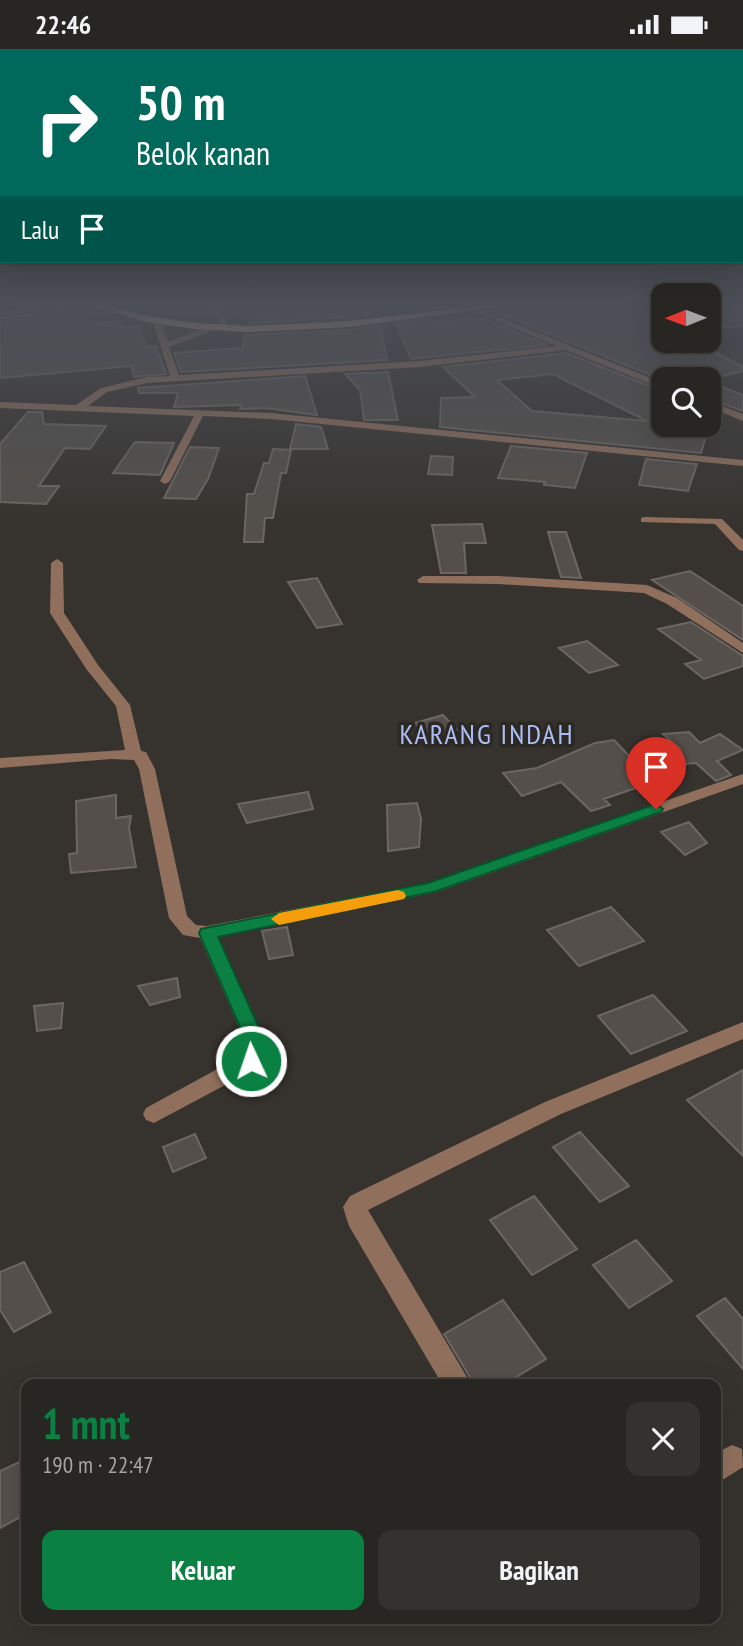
<!DOCTYPE html>
<html lang="id">
<meta charset="utf-8">
<style>
:root{--surface:#282622;--page:#34322f;--text:#f1f3f6;--muted:#a5a5a5;--line:#444340;--accent:#0b8043}
body{margin:0;font-family:"PT Sans Narrow",sans-serif;background:var(--page);color:var(--text);height:100vh;display:flex;flex-direction:column;font-size:26px;white-space:nowrap}
*{box-sizing:border-box;margin:0}
p{font-size:23px;color:var(--muted)}
.icon{flex:none;width:38px;height:38px;fill:none;stroke:currentColor;stroke-width:2;stroke-linecap:round;stroke-linejoin:round}
.map{position:relative;flex:1;overflow:hidden}
.sheet{position:absolute;left:21px;top:1330px;width:700px;height:245px;display:flex;flex-direction:column;background:var(--surface);border-radius:14px;box-shadow:0 7px 28px #0002,0 0 0 2px var(--line)}
.sheet>*{flex:none}
.banner{position:absolute;left:0px;top:0px;width:744px;height:214px;box-shadow:0 7px 28px #0002,0 0 0 2px var(--line);background:#00695c;color:#fff;overflow:hidden}
.needle{width:46px;rotate:269deg}
.tools{position:absolute;left:651px;top:234px;display:grid;gap:14px}
.tools a{display:grid;place-items:center;width:70px;height:70px;border-radius:14px;background:var(--surface);box-shadow:0 7px 28px #0002,0 0 0 2px var(--line);font-size:35px}
.pin{position:absolute;display:grid;place-items:center;width:60px;height:60px;color:#fff;margin:-72px -30px;border-radius:50% 50% 50% 0;rotate:-45deg;box-shadow:0 0 7px #0007}
.pin .icon{rotate:45deg}
.me{position:absolute;width:77px;margin:-38px;rotate:357deg;stroke-linejoin:round;filter:drop-shadow(0 0 5px #0008)}
.turn{display:flex;align-items:center;gap:24px;height:147px;padding:0 21px;font-size:32px}
.turn .icon{width:91px;height:91px;stroke-width:2.5}
.turn b{display:block;font-size:49px;line-height:60px}
.then{display:flex;align-items:center;height:66px;padding:0 21px;background:#0003;gap:14px;font-size:26px}
.round{display:grid;place-items:center;flex:none;width:74px;height:74px;border-radius:14px;background:var(--page)}
.head{display:flex;align-items:center;justify-content:space-between;height:119px;padding:0 21px}
h1{font-size:42px;font-weight:700;line-height:52px;color:var(--accent)}
.primary-button{display:flex;gap:14px;margin-top:auto;padding:14px 21px}
.primary-button a{flex:1;height:80px;border-radius:14px;background:var(--accent);color:#fff;font-size:28px;font-weight:700;line-height:80px;text-align:center}
.primary-button a+a{background:var(--page);color:var(--text)}
.status{display:flex;justify-content:space-between;align-items:center;height:49px;padding:0 35px;background:var(--surface);direction:ltr}
.status svg{height:19px;fill:currentColor}
.map>svg:first-child{display:block}
</style>
<div class="status"><b>22:46</b><svg viewBox="0 0 49 12"><path d="M0 12V9h3v3zM5 12V6h3v6zM10 12V3h3v9zM15 12V0h3v12zM26 1h20v11H26zM47 4h2v5h-2z"/></svg></div>
<div class="map">
<svg width="743" height="1597" viewBox="0 0 743 1597">
<rect width="100%" height="100%" fill="#36322d"/>
<path fill="#544f4a" stroke="#6c6762" stroke-width="2" fill-rule="evenodd" d="M277 257H377L378 266 248 274 250 265H283Z
M565 257H627L663 279V292H672L680 301 688 297 686 292H695L743 318V322L705 331H663L502 266Z
M709 257H743V277L709 280Z
M85 259 86 275 120 272 122 278 138 277 147 298 156 297 166 325 134 328 131 317 0 329V269Z
M483 269 547 296 411 310 396 274 427 270 432 273Z
M380 276 387 311 181 323 174 304 239 299 242 302 245 286 349 281Z
M566 304 663 342V376L709 377 701 404 440 378 441 349 475 348 443 318ZM553 325 647 372 532 362 497 331Z
M388 323 398 371H364L360 341 345 325Z
M305 327 317 366 266 359 240 360 241 356 174 358 178 344H139L138 339Z
M709 333 743 346V362L709 350Z
M28 363H42L44 375 106 377 90 400 65 399 39 437H59L46 455 0 453V395Z
M296 375 321 378 328 400H290Z
M135 393 174 394 160 426 113 424Z
M511 397 587 404 575 439 544 436 545 433 498 429Z
M190 398 219 399 208 430 196 450 164 449Z
M273 400 291 401 286 424H281L273 469H265L263 493H244L247 445H254L264 414H269Z
M431 407 453 408 452 426 428 425Z
M646 410 697 415 688 442 639 436Z
M482 475 486 494H464L466 524H441L432 476Z
M548 483H566L581 529 561 528Z
M690 522 743 557V591L652 531Z
M317 529 342 575 317 579 288 533Z
M691 573 743 607V617L704 630 685 615 701 611 658 580Z
M587 592 618 616 589 624 559 599Z
M443 666 457 681 429 689 415 674Z
M689 683 700 694 720 685 743 701 717 712 731 726 716 732 696 714 663 717 673 726 604 750 610 756 591 762 561 733 522 747 503 724 537 719 595 694 614 691 635 713 680 700 663 685Z
M308 743 313 760 247 774 238 755Z
M116 746V769L131 767 129 779 136 818 71 824 69 805 77 804 76 752Z
M417 754 421 770 419 798 388 802 387 756Z
M689 773 707 794 685 806 661 783Z
M611 858 644 892 579 917 547 881Z
M287 878 293 906 269 910 262 882Z
M177 929 180 948 150 956 138 937Z
M653 946 687 982 631 1005 598 967Z
M63 954 61 979 37 982 34 957Z
M743 1021V1107L687 1051Z
M580 1083 629 1137 600 1153 553 1098Z
M195 1085 206 1109 173 1123 163 1098Z
M534 1147 577 1200 532 1226 490 1171Z
M636 1191 672 1232 629 1259 593 1216Z
M24 1213 51 1263 14 1283 0 1261V1223Z
M725 1249 743 1270V1320L697 1267Z
M503 1251 546 1310 505 1335H474L444 1285Z
M26 1410V1465L0 1479V1422Z"/>
<g fill="none" stroke-linecap="round" stroke-linejoin="round">
<path fill="#90705c" fill-rule="evenodd" d="M52 257H84L0 266V262Z
M211 257H219L228 276H222Z
M460 257H471L663 334V340L566 301 420 318 147 334 107 343 88 357 271 364 743 411V417L271 370 203 367 170 432 165 435 160 432 194 367 0 359V353L76 356 101 339 147 328 170 327 152 270 156 268 160 270 168 293 214 276 221 278 169 298 179 326 420 312 557 297Z
M629 257H639L663 271V276Z
M674 292H683L686 296 679 298Z
M709 352 743 365V372L709 358Z
M645 468 722 470 743 491V502L739 501 715 475 641 473V469Z
M57 510 63 514 64 564 98 616 130 656 141 702 146 703 155 720 187 867 196 876 207 877 428 834 743 725V735L437 843 218 888 264 990 267 1002 259 1018 154 1074 146 1071 143 1065 146 1059 243 1006 245 1002 244 990 200 889 183 886 169 869 139 720 134 711 111 710 0 719V709L125 701 116 657 87 621 50 564 51 514Z
M423 527H498L647 536 677 549 743 594V604L667 555 644 544 498 535 419 534 417 531Z
M743 973V990L561 1065 368 1161 471 1335H442L349 1177 343 1158 350 1147 545 1053Z
M732 1396 742 1400 743 1418 716 1435V1404Z"/>
<path fill="#fccdaf" fill-rule="evenodd" d="M94 257H110L147 267 196 274 247 277 349 272 476 257H504L349 278 247 283 196 280 147 273Z"/>
</g>
<linearGradient id="sky" x2="0" y2="1"><stop stop-color="#1e1c19"/><stop offset="0.53" stop-color="#4c4f57"/><stop offset="1" stop-color="#4c4f57" stop-opacity="0"/></linearGradient>
<rect width="743" height="481" fill="url(#sky)"/>
<path fill="#0b8043" stroke="#07532c" stroke-width="2" d="M656 755 663 760 661 763 437 842 218 888 264 990 266 1002 258 1017 251 1019 245 1017 242 1012 247 1002 245 990 199 884 201 880 428 834Z"/>
<path fill="#f59e0b" d="M398 841 404 843 406 847 404 850 279 876 271 870 279 864Z"/>
<g text-anchor="middle" stroke-width="7" stroke-linejoin="round" paint-order="stroke">
<g font-size="28" letter-spacing="2" fill="#acbef5" stroke="#2c2823">
<text x="487" y="695">KARANG INDAH</text>
</g>
</g>
</svg>
<div class="tools">
<a><svg class="needle" viewBox="-14 -14 28 28"><path d="M0-13l5 13h-10z" fill="#e53935"/><path d="M0 13l5-13h-10z" fill="#a5a5a5"/></svg></a>
<a><svg class="icon" aria-label="search" viewBox="0 0 24 24"><circle cx="10" cy="10" r="6"/><path d="M15 15l6 6"/></svg></a>
</div>
<div class="pin" style="left:656px;top:760px;background:#d93025"><svg class="icon" aria-label="arrive" viewBox="0 0 24 24"><path d="M6 21V4h12l-3 4 3 4H6"/></svg></div>
<svg class="me" style="left:251px;top:1012px" viewBox="-20 -20 40 40"><circle r="17" fill="#0b8043" stroke="#fff" stroke-width="3"/><path d="M0-11L8 9 0 5-8 9z" fill="#fff"/></svg>
<div class="banner">
<div class="turn"><svg class="icon" aria-label="right" viewBox="0 0 24 24"><path d="M7 20v-9h11M14 6l5 5-5 5"/></svg><div><b>50 m</b>Belok kanan</div></div>
<div class="then">Lalu<svg class="icon" aria-label="arrive" viewBox="0 0 24 24"><path d="M6 21V4h12l-3 4 3 4H6"/></svg></div>
</div>
<section class="sheet">
<div class="head"><div><h1>1 mnt</h1><p>190 m · 22:47</p></div><a class="round"><svg class="icon" aria-label="close" viewBox="0 0 24 24"><path d="M6 6l12 12M18 6L6 18"/></svg></a></div>
<div class="primary-button"><a>Keluar</a><a>Bagikan</a></div>
</section>
</div>
